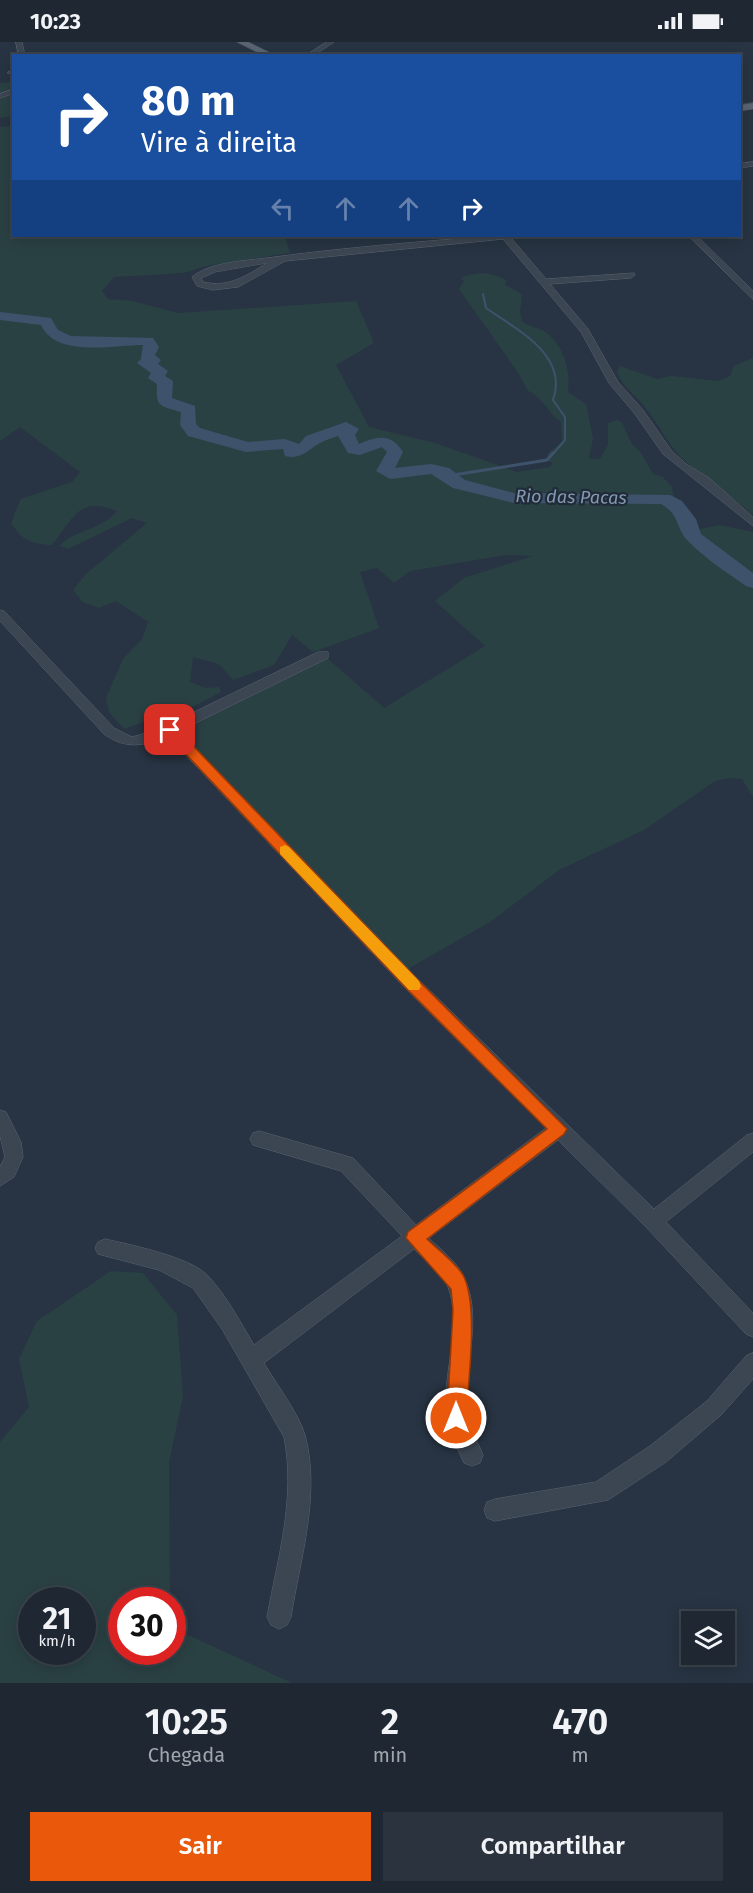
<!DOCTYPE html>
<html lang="pt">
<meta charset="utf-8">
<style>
:root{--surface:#1e2732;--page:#2b333e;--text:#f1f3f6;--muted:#a1a5ac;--line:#3c444d;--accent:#ea580c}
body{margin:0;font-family:"Fira Sans",sans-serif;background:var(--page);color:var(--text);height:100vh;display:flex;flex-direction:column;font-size:22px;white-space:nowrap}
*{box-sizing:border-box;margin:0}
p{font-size:20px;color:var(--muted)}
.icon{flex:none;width:33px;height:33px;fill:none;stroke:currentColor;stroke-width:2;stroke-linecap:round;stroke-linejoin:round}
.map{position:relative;height:1641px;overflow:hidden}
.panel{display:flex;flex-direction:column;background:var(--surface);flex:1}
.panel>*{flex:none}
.hud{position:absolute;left:12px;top:12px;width:729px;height:183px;border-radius:0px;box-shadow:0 3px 15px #0003,0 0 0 2px var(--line);background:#1a4fa0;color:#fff;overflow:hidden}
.tools{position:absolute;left:681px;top:1569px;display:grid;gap:12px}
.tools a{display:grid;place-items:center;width:54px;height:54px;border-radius:0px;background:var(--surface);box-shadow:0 3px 15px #0003,0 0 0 2px var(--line);font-size:30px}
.speed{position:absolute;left:18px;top:1545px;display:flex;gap:12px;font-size:30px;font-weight:700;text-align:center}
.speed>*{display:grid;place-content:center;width:78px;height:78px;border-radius:50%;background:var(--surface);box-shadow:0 3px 15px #0003,0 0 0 2px var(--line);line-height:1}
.speed small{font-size:15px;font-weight:400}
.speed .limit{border:9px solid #d22;background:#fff;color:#111}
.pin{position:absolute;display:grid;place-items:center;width:51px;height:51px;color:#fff;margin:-26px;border-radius:12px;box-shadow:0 3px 9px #0006}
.me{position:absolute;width:66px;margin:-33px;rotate:0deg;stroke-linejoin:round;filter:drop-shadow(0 0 4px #0008)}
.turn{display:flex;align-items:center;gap:21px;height:126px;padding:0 30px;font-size:27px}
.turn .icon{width:78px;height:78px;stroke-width:2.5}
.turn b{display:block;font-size:42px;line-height:51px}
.lanes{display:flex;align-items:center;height:57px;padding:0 30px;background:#0003;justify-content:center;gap:30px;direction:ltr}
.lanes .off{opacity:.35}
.eta{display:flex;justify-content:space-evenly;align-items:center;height:102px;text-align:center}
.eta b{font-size:36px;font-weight:600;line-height:42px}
.button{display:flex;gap:12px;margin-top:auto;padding:12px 30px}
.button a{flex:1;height:69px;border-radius:0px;background:var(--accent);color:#fff;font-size:24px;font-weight:600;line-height:69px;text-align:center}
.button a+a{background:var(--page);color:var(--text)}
.status{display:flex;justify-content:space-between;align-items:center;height:42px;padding:0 30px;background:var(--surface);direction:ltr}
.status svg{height:16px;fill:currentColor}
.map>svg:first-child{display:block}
</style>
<div class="status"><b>10:23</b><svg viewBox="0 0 49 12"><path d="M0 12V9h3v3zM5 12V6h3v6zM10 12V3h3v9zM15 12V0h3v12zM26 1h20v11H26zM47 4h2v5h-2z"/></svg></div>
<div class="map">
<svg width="753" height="1641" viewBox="0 0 753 1641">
<rect width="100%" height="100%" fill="#283443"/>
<path fill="#2a4144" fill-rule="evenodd" d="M13 40V74L0 76V41Z
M13 84 14 194H285L290 211 206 224 183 231 114 235 102 249 108 257 132 259 178 271 356 259 374 301 336 323 369 385 435 401 517 430 550 425 553 421 547 418 548 411 562 400 561 380C548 371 542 354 528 349L519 332 459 247 464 239 461 236C477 229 490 230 506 238L505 243 522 252 520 270 522 279C528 285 537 285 544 289 564 303 571 329 568 350L586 362 593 396 589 417H600L608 403V381L617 378 622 381 632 402 641 411 653 432 663 435 672 445 673 453 695 485 700 487 719 483 753 490V755L742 737 729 736 715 739 644 788 559 828 490 880 406 928 177 688 326 615 384 666 485 604 435 559 464 536 533 514 505 513 410 529 394 541 377 526 360 530 379 586 313 610 292 593 274 623 233 638 219 622 193 615 190 640 206 646 219 645 221 650 160 682 146 679 124 687 109 670 106 656 123 617 142 597 148 580 116 559 99 566 83 560 73 548 86 532 147 481 132 476 68 507 59 504C76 487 102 488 117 469 77 453 73 478 52 503 31 502 22 498 11 481L21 457 72 440 80 430 20 385 0 399V85Z
M753 316V473C732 454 708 439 687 421 669 405 660 384 645 365 635 352 623 346 617 330L620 324 657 337 671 334 719 339 730 334 734 324Z
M111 1229 143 1231 177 1273 183 1354 169 1420 170 1558H122V1610H172L173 1586 292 1641H0V1400L29 1365 19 1317 37 1279ZM32 1558H82V1610H32Z"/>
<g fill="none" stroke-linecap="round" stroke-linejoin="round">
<path stroke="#3f526b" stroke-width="2" d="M483 252 486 266C517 288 569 313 553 358L565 375V398L552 413"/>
<path stroke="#3f526b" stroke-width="3" d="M447 434 547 418 553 411"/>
<path fill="#3f526b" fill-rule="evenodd" d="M0 270 51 276 58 288 71 294 153 296 159 305 155 313 161 318 158 322 168 329 165 334 173 339 172 356 195 364 196 382 200 386 248 400 285 397 299 402 306 394 346 380 359 387 355 393 359 402C378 393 392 392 403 410L395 426 431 422 449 426 465 438 514 451 670 453 682 459 696 477 701 492 753 531V546L746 544C726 530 706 517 689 500 675 487 681 473 661 462L514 461 453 446 431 432 390 437 376 429 387 410 382 405 360 413 348 411 338 394C332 396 325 398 320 401 307 408 302 418 285 414L283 407 246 410 188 394 180 383 181 370C159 363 156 366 157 342L148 336 151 331 137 321 141 317 143 303C113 303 56 316 41 283L0 278Z"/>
<g stroke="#5b6470" stroke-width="1">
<path id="minor" d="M16 0H22L25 14H19Z
M327 0H334L313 14H305Z
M14 28V32L7 31 8 30Z
M14 47V51L0 56V52Z
M753 120V124L740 126V122Z
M491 194H518L512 197 546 237 634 231 635 233 631 236 550 242 588 287 618 340 643 368 671 408 686 422 709 436 753 475V484L663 412 635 372 609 341 581 290 503 197 285 219 238 245 213 248 197 244 192 235C210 220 244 219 267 216 341 206 416 200 491 194ZM267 221C246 234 229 246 203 240L201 236 215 230Z
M689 194H697L753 249V257Z
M0 568 4 569 114 686 132 695 157 688 318 610H328V616L179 689 418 937 654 1167 747 1093 753 1091V1110L666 1180 753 1271V1295L746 1292 646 1185 558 1098 429 1196C440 1207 456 1219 463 1233 485 1277 462 1324 467 1370 469 1386 477 1398 483 1413L480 1421 472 1424 464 1421C456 1404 448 1388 446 1369 443 1328 463 1284 448 1245 442 1231 424 1218 414 1207L264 1321C276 1342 298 1370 305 1393 321 1452 300 1517 291 1575L287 1583 279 1587 271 1583 267 1575C278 1515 296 1456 284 1395L222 1287 193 1246 159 1228 98 1212 95 1206 98 1200 105 1197C131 1203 191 1215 208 1234 227 1254 240 1280 254 1303L402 1194 341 1129 253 1103 250 1097 253 1091 259 1089 353 1116 416 1183 546 1086 406 947 168 694C145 704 126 708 104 692L0 579Z
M0 1068 6 1070 21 1100 23 1115 14 1135 0 1144V1125L5 1115 0 1094Z
M753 1311V1337L721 1373 666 1420 608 1458 495 1479 487 1476 484 1468 487 1460 495 1457 596 1440 650 1404 707 1359 746 1314Z"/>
</g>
<g stroke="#464f5c" stroke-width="1">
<path id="major" d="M237 0H248L277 14H265Z
M753 61V67L740 69V63Z"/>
</g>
<use href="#minor" fill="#3c4652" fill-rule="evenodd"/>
<use href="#major" fill="#5b6572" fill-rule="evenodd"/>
</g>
<path fill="#ea580c" stroke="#983908" stroke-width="1.5" d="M170 684 175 685 418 938 567 1087 564 1092 427 1197C438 1208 455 1220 463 1233 479 1263 468 1341 466 1376L463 1383 456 1386 450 1383 447 1376 453 1268 451 1247 406 1196 408 1190 547 1087 407 947 166 691V685Z"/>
<path fill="#f59e0b" d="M285 803 289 805 419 939 421 944 419 948H409L280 812V805Z"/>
<g text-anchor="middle" stroke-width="4.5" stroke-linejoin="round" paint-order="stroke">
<g font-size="18" font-style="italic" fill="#8298b2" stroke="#212b38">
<text transform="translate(571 455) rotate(1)" y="6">Rio das Pacas</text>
</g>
</g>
</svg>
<div class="tools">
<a><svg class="icon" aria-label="layers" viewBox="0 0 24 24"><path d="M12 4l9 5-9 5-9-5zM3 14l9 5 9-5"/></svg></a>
</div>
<div class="speed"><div>21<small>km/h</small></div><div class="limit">30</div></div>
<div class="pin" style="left:170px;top:688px;background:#d93025"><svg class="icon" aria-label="arrive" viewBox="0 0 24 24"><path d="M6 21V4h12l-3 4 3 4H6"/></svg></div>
<svg class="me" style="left:456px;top:1376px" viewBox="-20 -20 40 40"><circle r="17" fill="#ea580c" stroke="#fff" stroke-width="3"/><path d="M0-11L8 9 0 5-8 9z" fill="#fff"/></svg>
<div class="hud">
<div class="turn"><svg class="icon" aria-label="right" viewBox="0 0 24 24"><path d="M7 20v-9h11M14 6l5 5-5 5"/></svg><div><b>80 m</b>Vire à direita</div></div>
<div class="lanes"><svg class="icon off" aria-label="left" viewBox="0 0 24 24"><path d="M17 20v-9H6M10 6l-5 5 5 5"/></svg><svg class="icon off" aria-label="ahead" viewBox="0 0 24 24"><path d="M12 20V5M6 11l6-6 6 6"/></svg><svg class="icon off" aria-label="ahead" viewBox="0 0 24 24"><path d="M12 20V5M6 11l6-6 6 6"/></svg><svg class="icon" aria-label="right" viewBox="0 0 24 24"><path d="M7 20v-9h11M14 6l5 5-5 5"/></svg></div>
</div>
</div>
<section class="panel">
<div class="eta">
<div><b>10:25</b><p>Chegada</p></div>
<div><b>2</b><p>min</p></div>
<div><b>470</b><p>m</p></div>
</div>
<div class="button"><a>Sair</a><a>Compartilhar</a></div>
</section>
